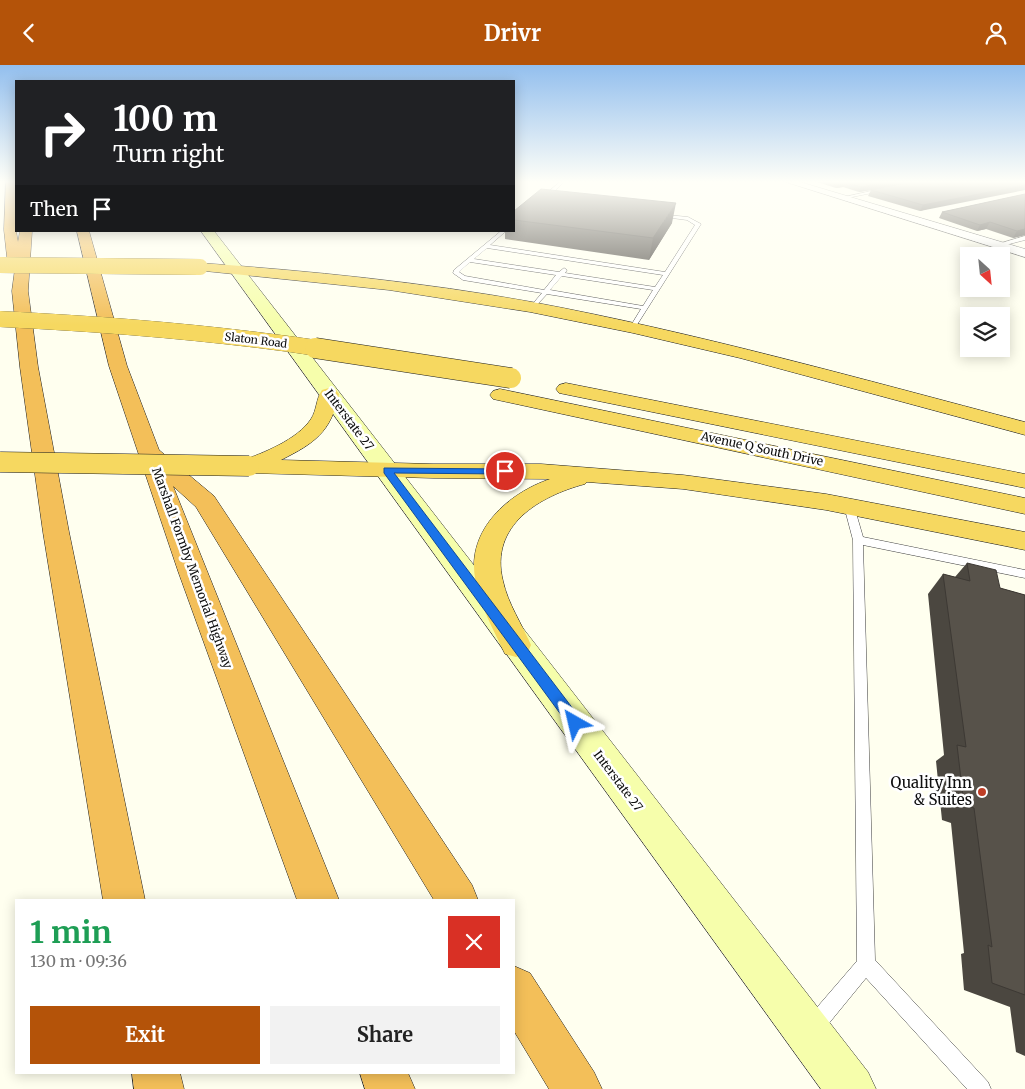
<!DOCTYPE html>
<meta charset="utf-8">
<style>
:root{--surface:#fff;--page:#f2f2f2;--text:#222;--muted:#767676;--accent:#b45309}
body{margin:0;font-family:Merriweather,serif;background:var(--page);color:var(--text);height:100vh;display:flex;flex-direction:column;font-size:19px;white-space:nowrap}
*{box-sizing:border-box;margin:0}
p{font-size:16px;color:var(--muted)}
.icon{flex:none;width:28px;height:28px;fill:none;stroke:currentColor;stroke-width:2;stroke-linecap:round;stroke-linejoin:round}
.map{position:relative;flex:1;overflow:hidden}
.drawer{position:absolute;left:15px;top:834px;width:500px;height:175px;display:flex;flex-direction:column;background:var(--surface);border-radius:0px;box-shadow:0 2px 12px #0003}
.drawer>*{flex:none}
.banner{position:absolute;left:15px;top:15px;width:500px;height:152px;border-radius:0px;box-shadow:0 2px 12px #0003;background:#202124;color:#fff;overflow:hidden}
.needle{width:32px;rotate:153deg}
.buttons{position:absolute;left:960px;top:182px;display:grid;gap:10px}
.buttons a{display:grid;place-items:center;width:50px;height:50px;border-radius:0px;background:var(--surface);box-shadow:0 2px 12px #0003;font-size:25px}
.pin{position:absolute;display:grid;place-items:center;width:42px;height:42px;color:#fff;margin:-21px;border:2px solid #fff;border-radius:50%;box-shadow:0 1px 5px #0007}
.me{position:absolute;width:55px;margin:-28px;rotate:323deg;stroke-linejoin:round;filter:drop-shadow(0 0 4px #0008)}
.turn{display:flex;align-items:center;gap:18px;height:105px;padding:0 15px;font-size:22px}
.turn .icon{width:65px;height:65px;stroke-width:2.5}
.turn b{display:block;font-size:35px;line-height:42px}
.then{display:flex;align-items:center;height:48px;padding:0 15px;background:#0003;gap:10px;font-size:19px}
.round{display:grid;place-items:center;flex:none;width:52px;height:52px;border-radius:0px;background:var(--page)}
.summary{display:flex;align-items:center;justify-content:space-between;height:85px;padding:0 15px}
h1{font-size:30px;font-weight:700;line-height:38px;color:#1e9e55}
.button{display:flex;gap:10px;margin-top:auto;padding:10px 15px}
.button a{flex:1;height:58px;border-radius:0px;background:var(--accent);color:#fff;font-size:20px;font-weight:700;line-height:58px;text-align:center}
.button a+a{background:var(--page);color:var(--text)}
header{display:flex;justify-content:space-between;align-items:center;height:65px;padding:0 15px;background:var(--accent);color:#fff;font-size:22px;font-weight:700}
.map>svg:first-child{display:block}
</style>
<header><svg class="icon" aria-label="back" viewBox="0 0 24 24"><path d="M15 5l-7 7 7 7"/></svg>Drivr<svg class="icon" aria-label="person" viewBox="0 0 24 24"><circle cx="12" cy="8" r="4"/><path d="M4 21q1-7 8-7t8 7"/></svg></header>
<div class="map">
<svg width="1025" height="1024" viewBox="0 0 1025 1024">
<rect width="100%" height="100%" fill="#ffffef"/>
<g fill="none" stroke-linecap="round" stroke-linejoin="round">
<g stroke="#414141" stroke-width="1">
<path id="service" d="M560 117H564L545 135H541V133Z
M885 123 887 125 842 134 840 133Z
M657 149 688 152 701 159 635 263 630 262 641 244 547 229 533 244 530 242 542 228 463 215 453 208 454 205 501 166H506L490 180 665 207 695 160 687 155 657 151ZM487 183 663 210 655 222 565 208 567 205 564 203 559 207 474 194ZM470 197 556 210 544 225 465 211 459 207ZM562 211 653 225 643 241 550 225Z
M1025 171V175L998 182 995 180Z
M849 438 854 441 863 472 1025 505V513L863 480 875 895 988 1017 991 1024H967L866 913 821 968 814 971 807 968 804 961 807 954 857 896 853 475 844 441Z"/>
</g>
<g stroke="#414141" stroke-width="1">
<path id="minor" d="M786 117H800L1025 184V192Z"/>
</g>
<g stroke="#303030" stroke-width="1">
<path id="secondary" d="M201 166H214L868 1007 876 1024H821Z"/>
</g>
<g stroke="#1f1f1f" stroke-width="1">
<path id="trunk" d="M200 198C311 206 422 217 532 237 698 268 861 314 1025 357V370L740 293 633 268 530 247 389 225 195 205 193 202 195 199Z
M566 318 1025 409V423L559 328 556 324 559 320Z
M329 323 336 325 339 329C331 367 315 378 281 395L433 399H541L683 410 826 429 1025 467V485L826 445 683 424 587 417 585 419C540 431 489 460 503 516 508 539 522 559 531 580L527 589 516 592 505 589C494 566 479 539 475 513 467 464 509 428 550 414L433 413 249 408 241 406 238 401 241 396C263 388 297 375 311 354 317 345 316 333 322 325Z
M500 324 1025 433V449L493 334 490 330 493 326Z"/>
</g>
<g stroke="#1f1f1f" stroke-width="1">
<path id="motorway" d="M6 117H16V166L18 177 20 166H32L28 226 38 302 69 467 145 835H103L43 467 20 302 12 226 16 196 9 195 7 192 4 165Z
M77 166H89L127 301 159 385 214 431 472 820 478 835H434L196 442 173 421 339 835H297L178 506 109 301Z
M514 901 530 908 594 1007 602 1024H549L514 966Z
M132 1008H180L184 1024H134Z
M360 1008H408L415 1024H365Z"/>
</g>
<use href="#service" fill="#fff" fill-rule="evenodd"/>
<use href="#minor" fill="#fff" fill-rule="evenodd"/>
<use href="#secondary" fill="#f6feab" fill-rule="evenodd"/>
<use href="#trunk" fill="#f6d860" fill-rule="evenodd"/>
<use href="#motorway" fill="#f3bf59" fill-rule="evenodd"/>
<g stroke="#1f1f1f" stroke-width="16" stroke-linecap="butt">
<path id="trunk-bridge-far1" d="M0 200 200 202
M0 254C108 259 217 268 324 284"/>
</g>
<g stroke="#1f1f1f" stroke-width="21" stroke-linecap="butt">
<path id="trunk-bridge" d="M315 283 511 313
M0 397 249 401"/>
</g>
<use href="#trunk-bridge-far1" stroke="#f6d860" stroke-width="16"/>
<use href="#trunk-bridge" stroke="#f6d860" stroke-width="20"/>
</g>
<path fill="#4b4740" d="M817 117H1025L920 146 868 131 871 125 859 127 843 122 836 123Z
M1025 129V170L1013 173 986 164 977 166 939 153 942 147Z
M514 146 672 158 649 195 505 174V166H514Z
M967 498 1000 523 1025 530V991L1016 987 1010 942 964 925 961 889 964 888 951 758 942 755 936 696 944 690 928 529 943 509 955 512Z"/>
<path fill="#3d3934" d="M845 117 843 122 836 123 838 118Z
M888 117H917L859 127 861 122Z
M1025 120V125L920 146 923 140Z
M676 138 672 158 649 195 653 173Z
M990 157 986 164 977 166 980 160Z
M1025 164V170L1013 173 1017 166Z"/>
<path fill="#57524a" stroke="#3d3934" d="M846 117H888L861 122Z
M911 117H1025V120L923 140 871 125Z
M541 124 676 138 653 173 514 155V146Z
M1025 129V164L1017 166 990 157 980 160 942 147Z
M967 498 996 505 1000 523 1025 530V930L992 918 988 880 992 882 974 743 964 740 957 680 966 682 943 509 970 516Z"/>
<linearGradient id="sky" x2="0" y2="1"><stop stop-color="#93bfee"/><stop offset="0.45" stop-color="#fffff8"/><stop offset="1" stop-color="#fffff8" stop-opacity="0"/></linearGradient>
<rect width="1025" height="260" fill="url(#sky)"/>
<path fill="#1a73e8" stroke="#114b97" d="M384 403 508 404V408L505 409 394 408 580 653 582 658 580 662 575 664 570 662 384 408Z"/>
<circle fill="#be3e26" stroke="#fff" stroke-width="2" cx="982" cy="727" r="5"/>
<g text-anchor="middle" stroke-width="5" stroke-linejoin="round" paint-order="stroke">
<g font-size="11" fill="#0e0e0e" stroke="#fff">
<text transform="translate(256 275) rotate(7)" y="4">Slaton Road</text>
</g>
<g font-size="12" fill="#0e0e0e" stroke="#fff">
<text transform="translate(349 355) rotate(53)" y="4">Interstate 27</text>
<text transform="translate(762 384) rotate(12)" y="4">Avenue Q South Drive</text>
<text transform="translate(192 503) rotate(70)" y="4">Marshall Formby Memorial Highway</text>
<text transform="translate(618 716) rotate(53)" y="4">Interstate 27</text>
</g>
<g font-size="15" fill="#0e0e0e" stroke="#fff" text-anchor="end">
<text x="972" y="723">Quality Inn<tspan x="972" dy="17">&amp; Suites</tspan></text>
</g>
</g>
</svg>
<div class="buttons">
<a><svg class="needle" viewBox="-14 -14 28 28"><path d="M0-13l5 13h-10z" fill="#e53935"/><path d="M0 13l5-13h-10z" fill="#767676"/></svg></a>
<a><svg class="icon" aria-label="layers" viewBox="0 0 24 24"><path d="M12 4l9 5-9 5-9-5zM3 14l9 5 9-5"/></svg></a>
</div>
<div class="pin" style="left:505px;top:406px;background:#d93025"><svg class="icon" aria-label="arrive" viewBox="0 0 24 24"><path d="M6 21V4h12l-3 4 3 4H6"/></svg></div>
<svg class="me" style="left:575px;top:658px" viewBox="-20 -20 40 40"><path d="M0-17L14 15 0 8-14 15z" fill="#1a73e8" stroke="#fff" stroke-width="4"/></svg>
<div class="banner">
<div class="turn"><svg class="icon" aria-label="right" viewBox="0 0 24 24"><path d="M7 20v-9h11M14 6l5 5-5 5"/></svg><div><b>100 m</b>Turn right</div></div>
<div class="then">Then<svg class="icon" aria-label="arrive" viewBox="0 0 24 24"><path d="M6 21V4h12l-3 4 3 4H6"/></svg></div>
</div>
<section class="drawer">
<div class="summary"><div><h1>1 min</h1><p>130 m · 09:36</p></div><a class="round" style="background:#d93025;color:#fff"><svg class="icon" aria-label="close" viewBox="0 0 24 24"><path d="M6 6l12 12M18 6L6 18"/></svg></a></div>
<div class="button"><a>Exit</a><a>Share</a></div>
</section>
</div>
